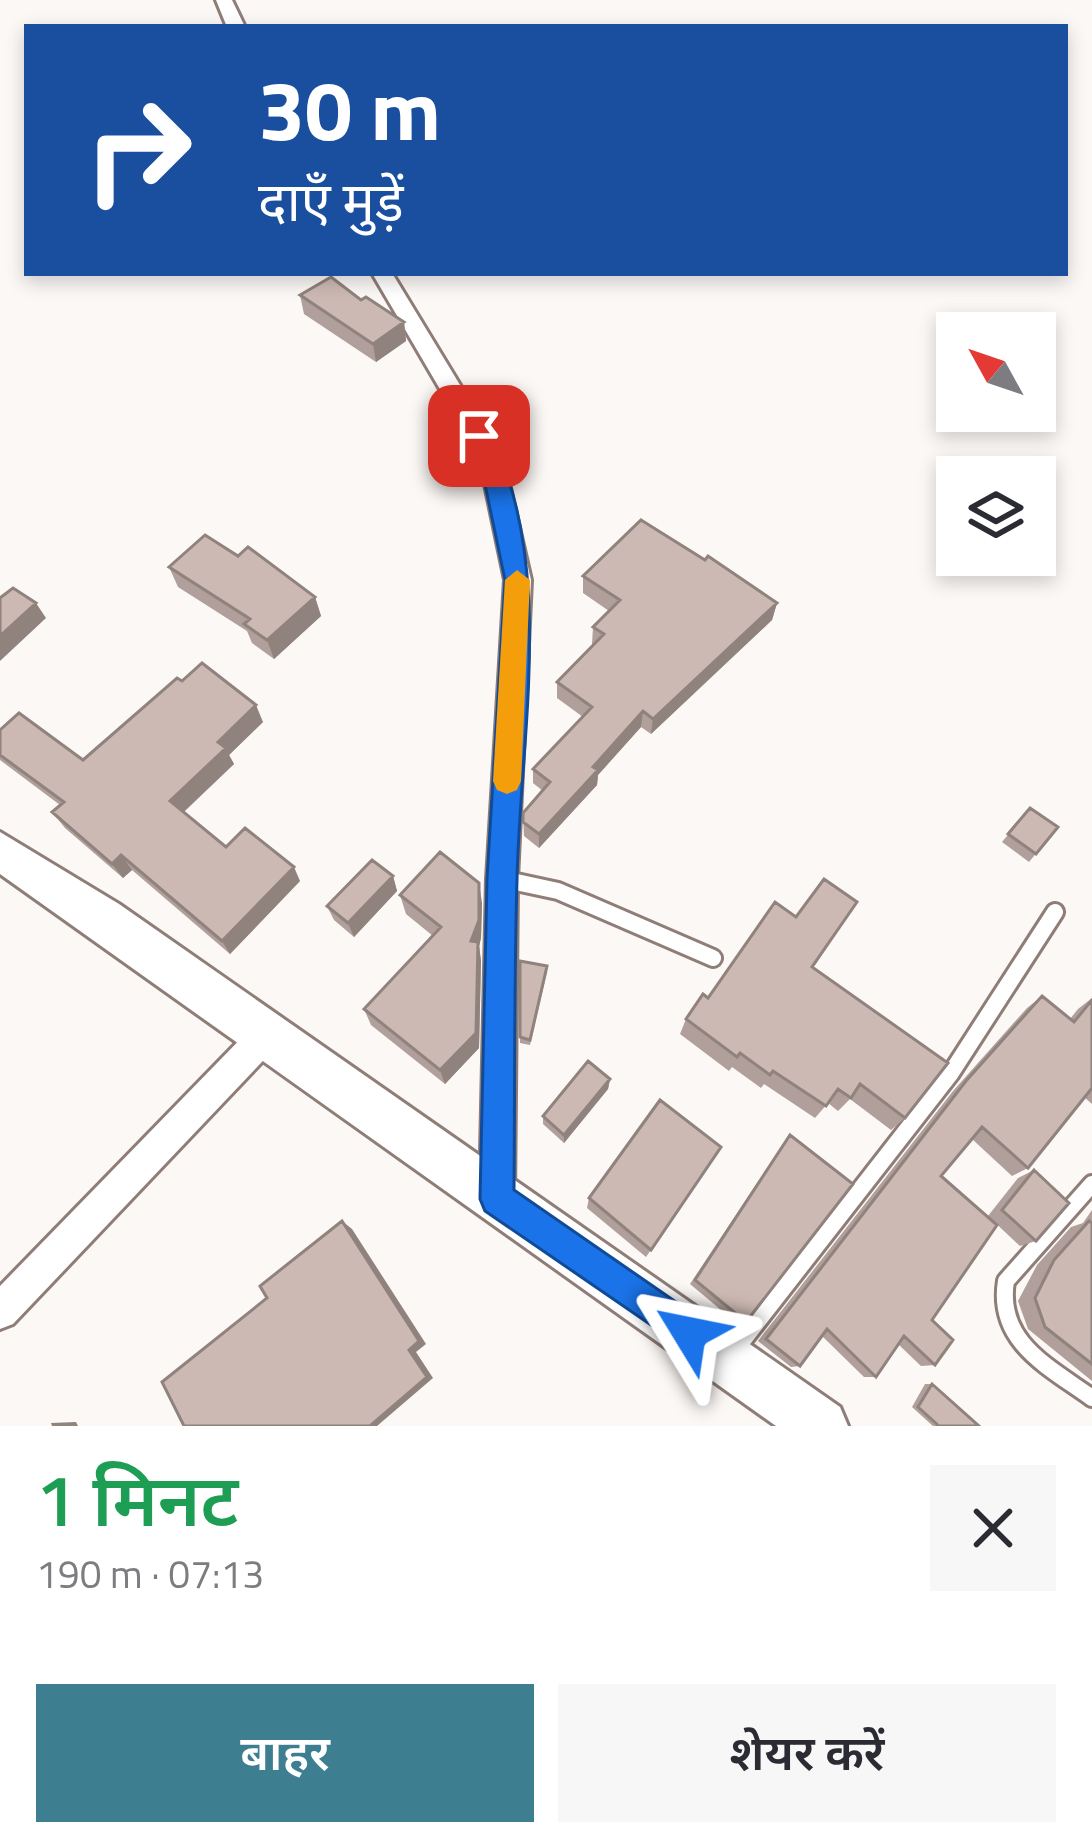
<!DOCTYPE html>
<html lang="hi">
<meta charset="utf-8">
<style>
:root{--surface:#fff;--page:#f7f7f7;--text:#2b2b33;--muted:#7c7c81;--accent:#3d7e91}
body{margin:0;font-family:"Titillium Web","Noto Sans Devanagari",sans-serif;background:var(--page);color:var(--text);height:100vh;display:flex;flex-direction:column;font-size:45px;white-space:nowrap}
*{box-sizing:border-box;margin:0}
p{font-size:39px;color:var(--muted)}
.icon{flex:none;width:66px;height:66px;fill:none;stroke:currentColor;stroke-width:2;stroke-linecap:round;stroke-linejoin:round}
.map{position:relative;height:1426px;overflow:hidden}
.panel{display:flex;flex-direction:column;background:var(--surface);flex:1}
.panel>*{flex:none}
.guide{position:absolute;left:24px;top:24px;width:1044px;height:252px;border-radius:0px;box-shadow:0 6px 18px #0003;background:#1a4fa0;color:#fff;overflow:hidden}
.needle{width:78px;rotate:310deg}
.tools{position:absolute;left:936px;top:312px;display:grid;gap:24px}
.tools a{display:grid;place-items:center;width:120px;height:120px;border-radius:0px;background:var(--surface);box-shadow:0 6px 18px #0003;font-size:60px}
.pin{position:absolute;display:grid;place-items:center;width:102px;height:102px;color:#fff;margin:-51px;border-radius:24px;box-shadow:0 6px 18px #0006}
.me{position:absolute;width:132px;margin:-66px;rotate:305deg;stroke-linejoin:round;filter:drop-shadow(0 0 9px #0008)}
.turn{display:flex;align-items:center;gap:42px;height:252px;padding:0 36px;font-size:54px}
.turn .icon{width:156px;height:156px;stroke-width:2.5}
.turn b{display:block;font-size:84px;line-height:102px}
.round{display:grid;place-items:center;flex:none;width:126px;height:126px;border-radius:0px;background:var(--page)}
.summary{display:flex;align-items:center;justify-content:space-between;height:204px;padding:0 36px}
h1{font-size:72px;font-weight:600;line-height:90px;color:#1e9e55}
.cta{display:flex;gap:24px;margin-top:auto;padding:24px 36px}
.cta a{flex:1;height:138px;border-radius:0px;background:var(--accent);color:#fff;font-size:48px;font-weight:600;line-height:138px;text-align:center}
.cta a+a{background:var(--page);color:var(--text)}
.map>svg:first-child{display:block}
</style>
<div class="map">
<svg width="1092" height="1426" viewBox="0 0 1092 1426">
<rect width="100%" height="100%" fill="#fcf8f6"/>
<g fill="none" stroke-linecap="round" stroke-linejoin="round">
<g stroke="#8f7d77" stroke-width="22">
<path id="service" d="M502 879 558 891 713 958
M1092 1184 1006 1281C996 1342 1049 1367 1092 1398
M733 1353 951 1073 1055 912"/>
</g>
<g stroke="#8f7d77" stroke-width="6">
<path id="minor" d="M216 0H232L245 27H227Z
M372 273H392L491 436 507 475 531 580 517 879 514 1199 509 1211 497 1216 485 1211 480 1199 487 879 505 580 483 475 468 437Z
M267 1018 278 1023 283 1034 278 1045 13 1324 0 1329V1286L256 1023Z"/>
</g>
<g stroke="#8f7d77" stroke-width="6">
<path id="secondary" d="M0 832 119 904 840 1407 848 1426H776L0 874Z"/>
</g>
<use href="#service" stroke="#fff" stroke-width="16"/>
<use href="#minor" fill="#fff" fill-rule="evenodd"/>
<use href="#secondary" fill="#fff" fill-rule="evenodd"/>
</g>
<path fill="#b09f9a" d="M300 295 361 300 404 322 406 341 376 362 304 314Z
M705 560 777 603 772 620 651 734 641 727 598 775 597 785 539 848 524 836 523 813 543 791 533 783V769L583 717 557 698V682L594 645 592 644 593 627 609 611 583 593V576Z
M169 567 315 597 321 616 274 659 252 643 247 631 178 587Z
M182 681 263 722 229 755 234 764 184 812 226 847 300 881 230 954 132 870 123 878 65 828 52 812 60 805 0 760V730L83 760Z
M1030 808 1058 827 1029 862 1002 842Z
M393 876 397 891 354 937 334 920 327 906Z
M400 895 482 903 481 938 479 946 481 961 479 1048 445 1084 371 1025 364 1009 433 936 406 914Z
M857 902 813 968 905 1118 891 1130 850 1099 838 1111 828 1103 815 1118 764 1084 761 1088 732 1067 729 1071 680 1034 686 1019 796 917Z
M520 961 547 972 530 1045 520 1043Z
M1042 996 1070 1019 1078 1009 1092 998V1104L1084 1097 1028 1168 1012 1176 972 1139 941 1176 932 1320 935 1365 921 1366 898 1344 876 1377H864L822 1336 800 1366 791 1367 758 1341 953 1091 1027 1008Z
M610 1079 608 1089 564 1143 543 1124V1116Z
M790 1135 746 1322 739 1325 690 1284 783 1144Z
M721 1147 646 1257 587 1208 589 1198Z
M1034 1170 1036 1241 1020 1246 988 1216 1018 1178Z
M1092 1210V1381L1028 1329 1018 1301 1037 1265 1071 1227 1083 1223Z
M925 1384H932L979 1426H933L912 1407Z"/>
<path fill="#90827d" d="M404 322 406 341 376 362 373 344Z
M315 597 321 616 274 659 267 640Z
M36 603 46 618 0 661V636Z
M777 603 772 620 651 734 653 719Z
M256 705 263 722 229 755 234 764 179 816 170 801 218 742Z
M643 711 641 727 598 775 597 785 539 848V834L593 767Z
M121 855 132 870 123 878 112 864Z
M294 867 300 881 230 954 222 941Z
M393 876 397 891 354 937 348 923Z
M479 883 482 903 481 938 479 946 481 961 479 1048 445 1084 440 1070 471 941Z
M610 1079 608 1089 564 1143V1135Z
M342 1221 352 1229 426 1344 416 1352 433 1378 377 1426H370Z
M76 1422 78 1426H52L51 1423Z"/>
<path fill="#cdb9b3" stroke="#90827d" stroke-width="3" d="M331 277 361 300 366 297 404 322 373 344 300 295Z
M641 520 705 560 708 556 777 603 653 719 643 711 593 767 598 770 539 834 523 822V813L550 782 533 769 592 707 557 682 604 634 593 627 620 600 583 576Z
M205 535 238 556 248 547 315 597 267 640 244 624 250 619 169 567Z
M13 588 36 603 0 636V598Z
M202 663 256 705 218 742 226 748 170 801 226 847 245 828 294 867 222 941 121 855 112 864 52 812 64 802 0 755V730L19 713 83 760 177 678 182 681Z
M1030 808 1058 827 1036 854 1008 834Z
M440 852 479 883V920L471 941 478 942 476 1033 440 1070 364 1009 441 927 400 895Z
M372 860 393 876 348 923 327 906Z
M824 879 857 902 812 967 948 1063 905 1118 860 1084 851 1098 838 1089 826 1106 773 1071 770 1075 740 1053 737 1057 686 1019 703 994 708 998 775 902 796 917Z
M520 961 547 966 530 1040 520 1037Z
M1042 996 1074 1022 1092 1000V1088L1028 1168 982 1127 941 1176 997 1225 932 1320 953 1340 935 1365 904 1336 876 1377 827 1329 800 1366 766 1339 966 1081Z
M588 1061 610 1079 564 1135 543 1116Z
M660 1100 721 1147 651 1250 589 1198Z
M790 1135 853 1184 746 1322 695 1280Z
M1034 1170 1069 1203 1036 1241 1002 1210Z
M342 1221 419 1341 409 1350 427 1377 370 1426H184L162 1382 267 1298 260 1286Z
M1089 1221 1092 1223V1364L1045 1327 1035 1298 1054 1260Z
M932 1384 979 1426H939L918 1407Z"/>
<path fill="#1a73e8" stroke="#114b97" stroke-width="3" d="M479 427 488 430C557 561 520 736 517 880 514 983 515 1087 514 1190L702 1320 707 1333 702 1346 689 1351 485 1211 480 1199 487 879 505 580 483 475 468 436Z"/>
<path fill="#f59e0b" d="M517 570 530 580 521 781 517 790 507 794 497 790 493 781 505 580Z"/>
</svg>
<div class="tools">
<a><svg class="needle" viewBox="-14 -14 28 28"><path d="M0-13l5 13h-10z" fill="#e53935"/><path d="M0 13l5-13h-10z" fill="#7c7c81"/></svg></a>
<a><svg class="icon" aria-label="layers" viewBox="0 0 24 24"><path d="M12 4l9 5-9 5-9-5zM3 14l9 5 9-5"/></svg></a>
</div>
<div class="pin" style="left:479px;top:436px;background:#d93025"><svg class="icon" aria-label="arrive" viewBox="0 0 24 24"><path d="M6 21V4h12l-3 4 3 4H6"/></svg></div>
<svg class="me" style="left:689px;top:1333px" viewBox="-20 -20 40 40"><path d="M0-17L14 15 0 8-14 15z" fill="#1a73e8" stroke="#fff" stroke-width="4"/></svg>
<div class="guide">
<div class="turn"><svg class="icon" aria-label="right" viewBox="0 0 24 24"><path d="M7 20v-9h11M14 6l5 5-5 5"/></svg><div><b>30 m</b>दाएँ मुड़ें</div></div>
</div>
</div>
<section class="panel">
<div class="summary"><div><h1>1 मिनट</h1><p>190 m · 07:13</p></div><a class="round"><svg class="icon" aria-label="close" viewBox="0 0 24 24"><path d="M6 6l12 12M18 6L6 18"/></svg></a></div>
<div class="cta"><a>बाहर</a><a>शेयर करें</a></div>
</section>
